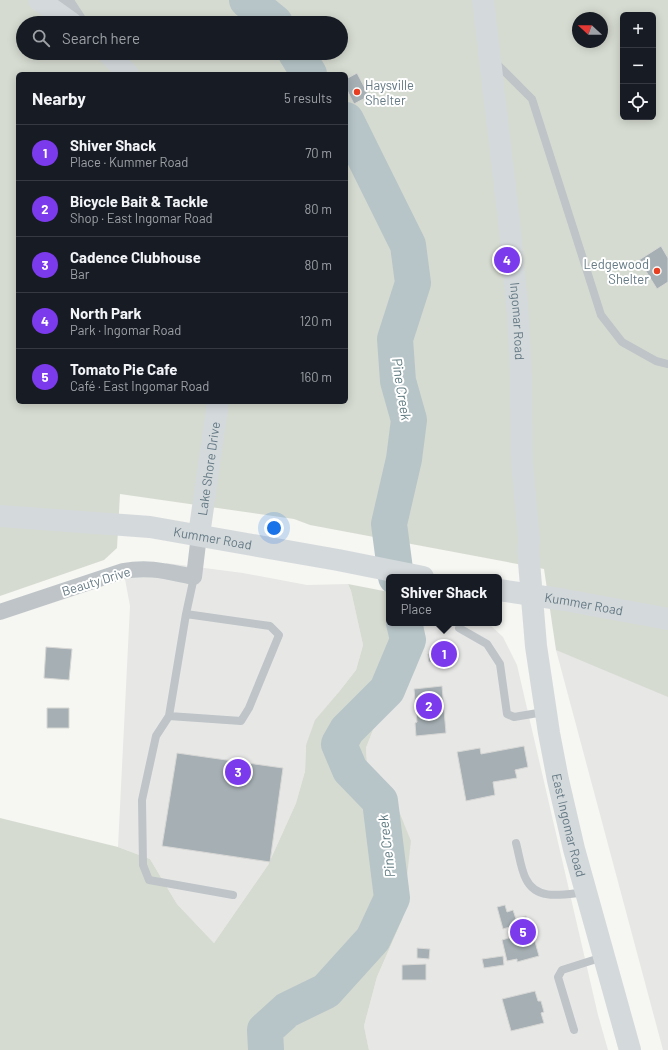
<!DOCTYPE html>
<html lang="en">
<head>
<meta charset="utf-8">
<style>
	:root { --surface:#171b24; --page:#242831; --text:#f1f3f6; --muted:#9ea1a6; --line:#363941; --accent:#7c3aed }
	body { margin:0; font-family:Barlow,sans-serif; background:var(--page); color:var(--text) }
	.controls { position:absolute; right:12px; top:12px; display:grid; overflow:hidden; border-radius:6px; box-shadow:0 2px 10px #0003 }
	.controls button { width:36px; height:36px; display:grid; place-items:center; padding:0; border:0; border-bottom:1px solid var(--line); background:var(--surface); color:var(--text); font:20px sans-serif }
	.compass { position:absolute; left:572px; top:12px; width:36px; height:36px; border-radius:50%; background:var(--surface); box-shadow:0 2px 10px #0003; rotate:291deg }
	.you { position:absolute; left:274px; top:528px; width:14px; height:14px; margin:-10px; border:3px solid #fff; border-radius:50%; background:#1a73e8; box-shadow:0 0 0 6px #1a73e833 }
	.badge { display:grid; place-items:center; width:26px; height:26px; border-radius:50%; background:var(--accent); color:#fff; font-size:13px; font-weight:700 }
	.pin { position:absolute; translate:-50% -50%; border:2px solid #fff; box-shadow:0 1px 4px #0006 }
	.popup { position:absolute; left:386px; top:574px; width:116px; height:52px; box-sizing:border-box; display:grid; place-content:center; border-radius:6px; background:var(--surface); filter:drop-shadow(0 1px 3px #0005); font-size:13px; white-space:nowrap; color:var(--muted) }
	.popup b { font-size:15px; color:var(--text) }
	.popup::after { content:''; position:absolute; left:50%; top:100%; margin-left:-8px; border:8px solid transparent; border-top-color:var(--surface) }
	.list { margin:0; padding:0; list-style:none }
	h2 { display:flex; justify-content:space-between; align-items:center; height:52px; margin:0; padding:0 16px; font-size:17px }
	h2 small { font-size:13px; font-weight:400; color:var(--muted) }
	.list li { display:grid; grid-template-columns:26px 1fr auto; gap:12px; align-items:center; box-sizing:border-box; height:56px; padding:0 16px; border-top:1px solid var(--line) }
	.list b { display:block; font-size:15px; white-space:nowrap }
	.list p { margin:0; font-size:13px; white-space:nowrap; color:var(--muted) }
	.list em { font-size:13px; font-style:normal; color:var(--muted) }
	.icon { flex:none; width:22px; height:22px; fill:none; stroke:currentColor; stroke-width:2; stroke-linecap:round; stroke-linejoin:round }
	.map { position:relative; flex:none; width:668px; height:1050px; overflow:hidden }
	.search { position:absolute; background:var(--surface); box-shadow:0 2px 10px #0003; left:16px; top:16px; width:332px; height:44px; display:flex; align-items:center; gap:10px; box-sizing:border-box; padding:0 14px; border-radius:22px; color:var(--muted); font-size:15px }
	.panel { position:absolute; background:var(--surface); box-shadow:0 2px 10px #0003; left:16px; top:72px; width:332px; height:332px; border-radius:6px }
	.map>svg:first-child { display:block }
	.built { fill:#e7e7e6 }
	.green { fill:#d6dbd1; fill-rule:evenodd }
	.lines { fill:none; stroke-linecap:round; stroke-linejoin:round }
	.river { stroke:#b7c5c8; stroke-width:36 }
	.building { fill:#a6b0b4; stroke:#d7d7d5 }
	.lane { stroke:#bec4c7; stroke-width:8 }
	.street { stroke:#bec4c7; stroke-width:16 }
	.secondary { stroke:#d4d9dc; stroke-width:22 }
	.primary { stroke:#d4d9dc; stroke-width:22 }
	.poi-dot { fill:#e83e21; stroke:#fff; stroke-width:1.5 }
	.labels { text-anchor:middle; dominant-baseline:central; stroke-width:4; stroke-linejoin:round; paint-order:stroke }
	.poi-label { font-size:13px; fill:#647984; stroke:#fff; text-anchor:start }
	.street-label { font-size:13px; fill:#647984; stroke:#fff }
	.water-label { font-size:14px; font-style:italic; fill:#5f7b81; stroke:#fff }
</style>
</head>
<body>
<div class="map">
<svg width="668" height="1050" viewBox="0 0 668 1050">
	<rect width="100%" height="100%" fill="#f6f6f2"/>
	<path class="built" d="M 166,563 L 243,573 L 307,585 L 348,584 L 351,591 L 363,645 L 356,670 L 338,693 L 306,745 L 305,771 L 296,803 L 268,865 L 214,943 L 177,904 L 150,859 L 118,847 L 130,606 L 125,579 L 143,575 L 164,578 Z
		M 424,623 L 488,623 L 503,637 L 517,665 L 598,1015 L 608,1050 L 369,1050 L 364,1026 L 377,977 L 402,920 L 377,778 L 367,763 L 366,748 L 373,730 L 398,698 L 425,640 Z
		M 566,638 L 668,639 L 668,1050 L 663,1050 L 556,650 Z"/>
	<path class="green" d="M 0,0 L 668,0 L 668,697 L 556,650 L 544,569 L 310,525 L 294,519 L 120,494 L 117,548 L 104,560 L 0,596 ZM 623,15 L 653,15 L 653,117 L 623,117 ZM 578,18 L 602,18 L 602,42 L 578,42 ZM 23,23 L 341,23 L 341,53 L 23,53 ZM 18,74 L 346,74 L 346,402 L 18,402 Z
		M 348,584 L 389,592 L 389,623 L 424,623 L 425,640 L 415,670 L 398,698 L 373,730 L 366,748 L 367,763 L 377,778 L 394,799 L 411,841 L 402,920 L 377,977 L 364,1026 L 369,1050 L 0,1050 L 0,818 L 118,847 L 150,859 L 177,904 L 214,943 L 268,865 L 296,803 L 305,771 L 306,745 L 315,720 L 338,693 L 356,670 L 363,645 L 351,591 Z"/>
	<g class="lines">
		<path class="river" d="M 247,0 L 275,23
			M 296,53 L 309,74
			M 346,120 L 408,245 L 413,283 L 395,339 L 398,381 L 409,420 L 404,459 L 389,524 L 396,577
			M 266,1050 L 265,1030 L 287,1010 L 326,991 L 373,939 L 392,898 L 380,801 L 350,770 L 339,744 L 347,730 L 387,690 L 408,640 L 404,623"/>
	</g>
	<path class="building" d="M 357,73 L 369,96 L 354,104 L 346,88 L 346,79 Z
		M 661,246 L 668,258 L 668,282 L 657,289 L 639,260 Z
		M 442,645 L 443,652 L 456,651 L 457,661 L 429,662 L 428,654 L 433,654 L 433,646 Z
		M 46,647 L 72,649 L 69,680 L 44,678 Z
		M 442,686 L 446,733 L 416,736 L 415,723 L 417,722 L 414,689 Z
		M 47,708 L 69,708 L 69,728 L 47,728 Z
		M 524,746 L 528,767 L 515,770 L 517,778 L 493,782 L 495,795 L 466,801 L 457,752 L 480,748 L 481,754 Z
		M 177,753 L 283,768 L 270,862 L 162,846 Z
		M 505,905 L 507,912 L 513,910 L 516,919 L 526,916 L 527,920 L 529,920 L 539,956 L 517,962 L 517,959 L 507,961 L 502,940 L 515,936 L 513,926 L 503,929 L 497,907 Z
		M 417,948 L 430,949 L 429,959 L 417,958 Z
		M 503,956 L 504,965 L 484,968 L 482,959 Z
		M 426,964 L 426,980 L 402,980 L 402,965 Z
		M 535,991 L 538,1001 L 541,1001 L 544,1012 L 541,1013 L 544,1023 L 511,1031 L 502,999 Z"/>
	<g class="lines">
		<path class="lane" d="M 496,63 L 532,99 L 601,315 L 622,342 L 656,361 L 668,364
			M 194,577 L 186,614 L 270,626 L 279,635 L 249,708 L 241,721 L 169,716 L 156,736 L 142,800 L 143,865 L 149,880 L 233,895
			M 459,628 L 487,644 L 500,664 L 507,714 L 514,717 L 544,712
			M 169,716 L 186,614
			M 516,843 C 519,854 521,870 526,879 C 537,902 565,894 586,892
			M 574,1030 L 558,977 L 562,970 L 603,957"/>
		<path class="street" d="M 65,0 L 80,23
			M 0,612 L 123,571 C 150,566 168,572 194,577 L 199,535"/>
		<g class="secondary">
			<path d="M 39,0 L 71,23"/>
			<path d="M 108,53 L 128,74"/>
			<path id="s1" d="M 0,516 L 150,527 L 338,560 L 423,577"/>
			<path id="s2" d="M 199,535 L 218,402"/>
			<path id="s3" d="M 499,590 L 565,600 L 668,619"/>
		</g>
		<path class="primary" id="s4" d="M 483,0 L 509,221 L 518,315 L 521,378 L 522,461 L 529,540 L 528,550 L 536,646 L 549,733 L 558,780 L 574,849 L 630,1050"/>
	</g>
	<g class="poi-dot">
		<circle cx="357" cy="92" r="4"/>
		<circle cx="657" cy="271" r="4"/>
	</g>
	<g class="labels">
		<g class="poi-label">
			<text x="365" y="85">Haysville<tspan x="365" dy="15">Shelter</tspan></text>
			<text x="649" y="264" text-anchor="end">Ledgewood<tspan x="649" dy="15">Shelter</tspan></text>
		</g>
		<g class="street-label">
			<text stroke="none"><textPath href="#s4" startOffset="323">Ingomar Road</textPath></text>
			<text stroke="none"><textPath href="#s2" startOffset="67">Lake Shore Drive</textPath></text>
			<text stroke="none"><textPath href="#s1" startOffset="214">Kummer Road</textPath></text>
			<text transform="translate(96 581) rotate(-17)">Beauty Drive</text>
			<text stroke="none"><textPath href="#s3" startOffset="86">Kummer Road</textPath></text>
			<text stroke="none"><textPath href="#s4" startOffset="831">East Ingomar Road</textPath></text>
		</g>
		<g class="water-label">
			<text transform="translate(402 389) rotate(81)">Pine Creek</text>
			<text transform="translate(386 846) rotate(-97)">Pine Creek</text>
		</g>
	</g>
</svg>
<div class="controls">
<button>+</button>
<button>−</button>
<button><svg class="icon" aria-label="locate" viewBox="0 0 24 24"><circle cx="12" cy="12" r="6"/><path d="M12 2v4M12 18v4M2 12h4M18 12h4"/></svg></button>
</div>
<svg class="compass" viewBox="-18 -18 36 36"><path d="M0-13l5 13h-10z" fill="#e53935"/><path d="M0 13l5-13h-10z" fill="#9ea1a6"/></svg>
<div class="you"></div>
<div class="pin badge" style="left:444px;top:654px">1</div>
<div class="popup"><b>Shiver Shack</b>Place</div>
<div class="pin badge" style="left:429px;top:706px">2</div>
<div class="pin badge" style="left:238px;top:772px">3</div>
<div class="pin badge" style="left:507px;top:260px">4</div>
<div class="pin badge" style="left:523px;top:932px">5</div>
<div class="search"><svg class="icon" aria-label="search" viewBox="0 0 24 24"><circle cx="10" cy="10" r="6"/><path d="M15 15l6 6"/></svg>Search here</div>
<section class="panel">
<h2>Nearby<small>5 results</small></h2>
<ul class="list">
<li><span class="badge">1</span><div><b>Shiver Shack</b><p>Place · Kummer Road</p></div><em>70 m</em></li>
<li><span class="badge">2</span><div><b>Bicycle Bait &amp; Tackle</b><p>Shop · East Ingomar Road</p></div><em>80 m</em></li>
<li><span class="badge">3</span><div><b>Cadence Clubhouse</b><p>Bar</p></div><em>80 m</em></li>
<li><span class="badge">4</span><div><b>North Park</b><p>Park · Ingomar Road</p></div><em>120 m</em></li>
<li><span class="badge">5</span><div><b>Tomato Pie Cafe</b><p>Café · East Ingomar Road</p></div><em>160 m</em></li>
</ul>
</section>
</div>
</body>
</html>
